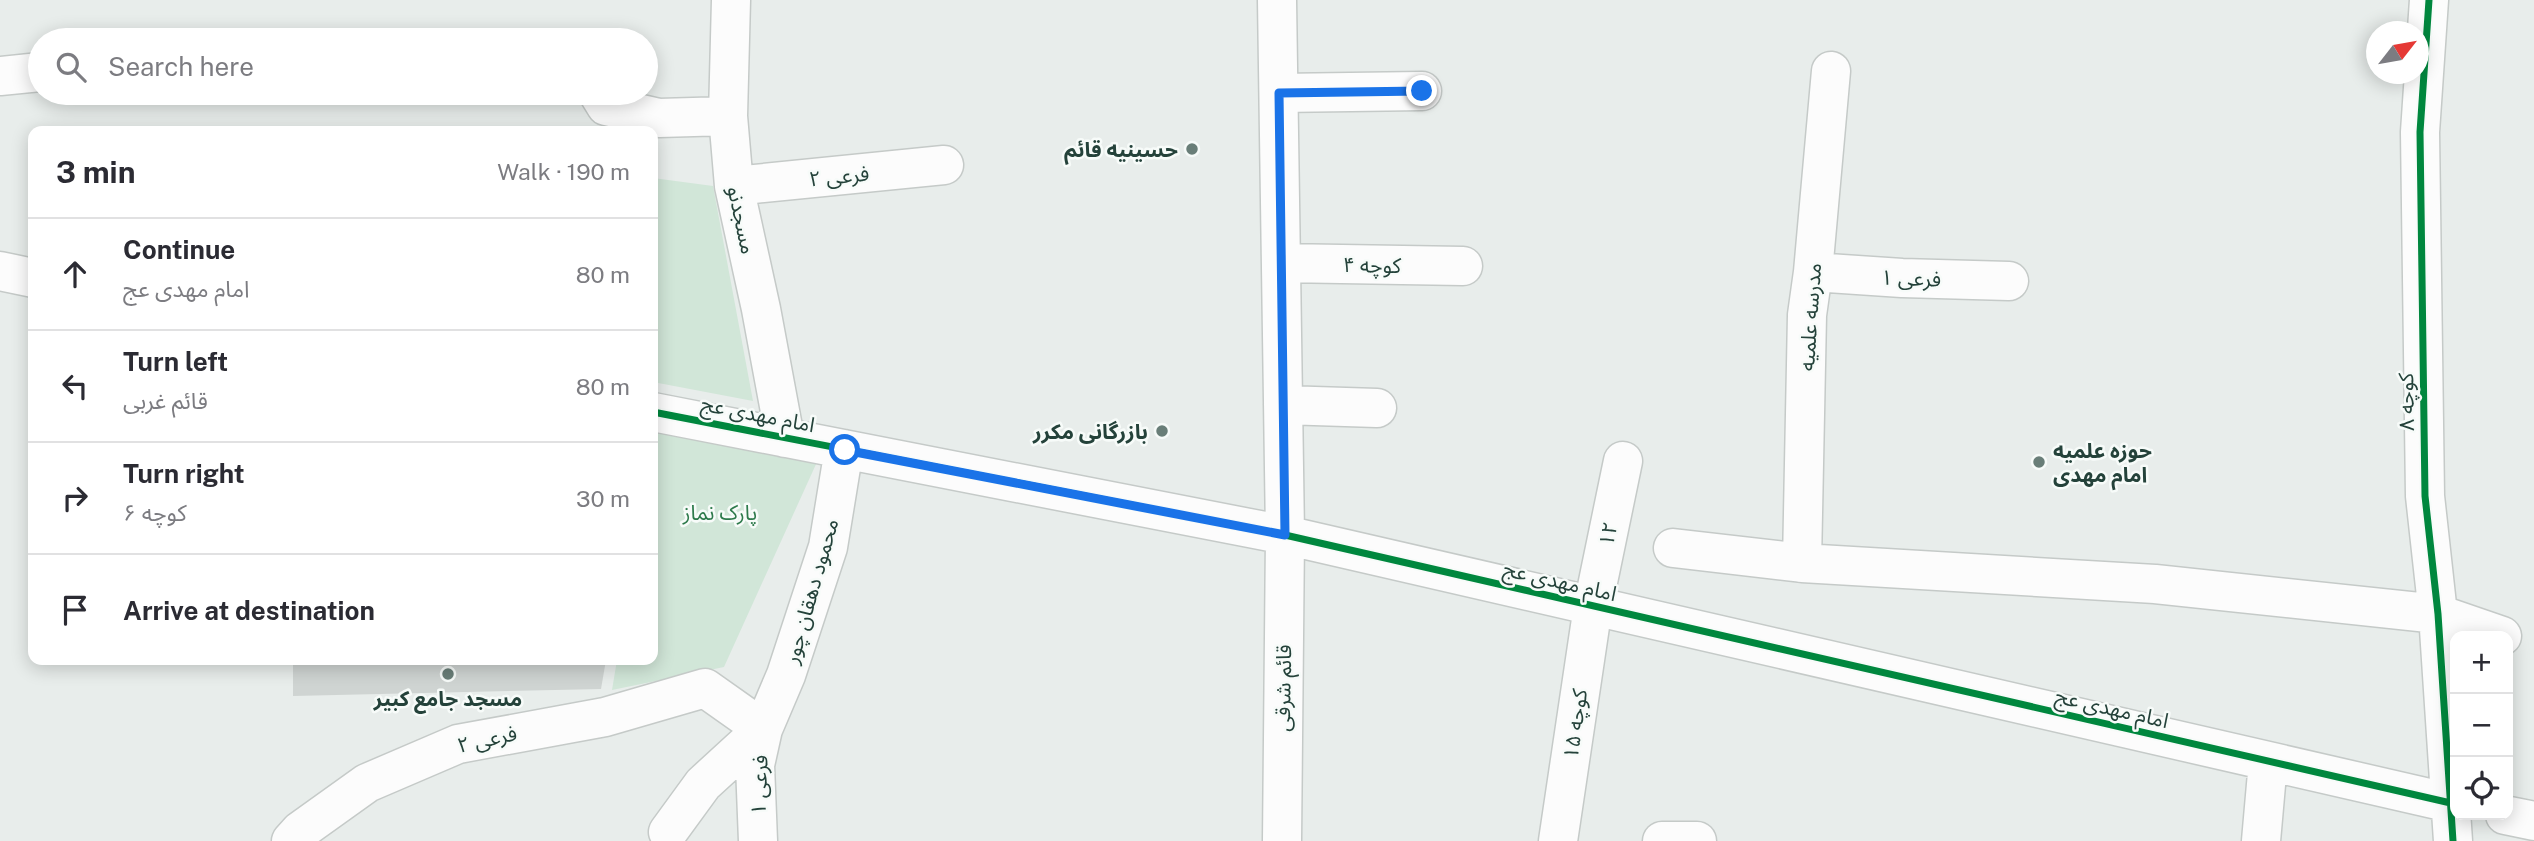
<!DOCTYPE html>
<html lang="en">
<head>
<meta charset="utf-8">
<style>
	:root { --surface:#fff; --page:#f2f2f3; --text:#2b2b33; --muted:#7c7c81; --line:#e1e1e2 }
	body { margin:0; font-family:"Public Sans","Noto Sans Arabic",sans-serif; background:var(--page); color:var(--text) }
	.controls { position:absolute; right:21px; bottom:21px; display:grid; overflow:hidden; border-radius:14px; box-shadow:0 4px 18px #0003 }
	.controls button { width:63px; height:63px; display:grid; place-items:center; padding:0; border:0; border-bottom:2px solid var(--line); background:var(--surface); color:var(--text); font:35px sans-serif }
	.compass { position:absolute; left:2366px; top:21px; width:63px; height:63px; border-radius:50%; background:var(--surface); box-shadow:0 4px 18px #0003; rotate:59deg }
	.stop { position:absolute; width:21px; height:21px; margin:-16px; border:5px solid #1a73e8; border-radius:50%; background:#fff }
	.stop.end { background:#1a73e8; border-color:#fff; box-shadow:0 2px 7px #0008 }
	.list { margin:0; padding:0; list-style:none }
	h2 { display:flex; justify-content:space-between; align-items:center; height:91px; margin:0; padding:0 28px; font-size:30px }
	h2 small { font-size:23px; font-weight:400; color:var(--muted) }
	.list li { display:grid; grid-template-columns:46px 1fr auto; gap:21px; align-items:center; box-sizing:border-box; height:112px; padding:0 28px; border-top:2px solid var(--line) }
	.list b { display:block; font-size:26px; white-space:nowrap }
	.list p { margin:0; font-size:23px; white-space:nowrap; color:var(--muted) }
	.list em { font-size:23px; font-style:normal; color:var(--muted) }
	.icon { flex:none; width:38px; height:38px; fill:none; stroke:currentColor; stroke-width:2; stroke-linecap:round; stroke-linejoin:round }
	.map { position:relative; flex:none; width:2534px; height:841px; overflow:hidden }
	.search { position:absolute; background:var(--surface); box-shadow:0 4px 18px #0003; left:28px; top:28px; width:630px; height:77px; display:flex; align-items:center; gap:18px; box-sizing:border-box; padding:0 24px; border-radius:38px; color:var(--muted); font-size:26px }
	.panel { position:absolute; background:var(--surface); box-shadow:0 4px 18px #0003; left:28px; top:126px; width:630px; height:539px; border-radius:14px }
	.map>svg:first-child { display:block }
	.green { fill:#d1e6d8 }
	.building { fill:#cfd4d2 }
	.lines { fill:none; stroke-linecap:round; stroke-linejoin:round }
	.minor-casing { stroke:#c5cac8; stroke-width:41 }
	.minor { stroke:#fcfcfc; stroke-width:38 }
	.cycleway-casing { stroke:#f7fbf9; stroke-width:11 }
	.cycleway { stroke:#00873e; stroke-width:7 }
	.route { stroke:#1a73e8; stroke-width:9 }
	.poi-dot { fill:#697e78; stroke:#f7fbf9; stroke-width:2.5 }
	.labels { text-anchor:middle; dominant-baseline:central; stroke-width:5; stroke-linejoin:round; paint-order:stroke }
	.poi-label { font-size:21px; font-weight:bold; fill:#24423a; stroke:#f7fbf9; text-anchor:end }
	.street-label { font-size:21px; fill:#24423a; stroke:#f7fbf9 }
	.park-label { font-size:21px; fill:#2d7a4b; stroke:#f7fbf9 }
</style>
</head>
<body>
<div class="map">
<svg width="2534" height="841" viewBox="0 0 2534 841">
	<rect width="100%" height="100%" fill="#e8edeb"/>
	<path class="green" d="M 653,178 L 713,186 L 753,401 L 653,382 Z
		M 653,429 L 817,462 L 724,667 L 612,690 L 617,660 L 653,660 Z"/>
	<path class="building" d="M 293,660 L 606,660 L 601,689 L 293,696 Z"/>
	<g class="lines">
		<defs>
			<path id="minor" d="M 731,0 L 728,116 L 734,186 L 761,309 L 785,438
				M 1277,0 L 1285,535 L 1282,841
				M 2429,0 L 2420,132 L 2425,496 L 2438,614 L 2453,841
				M 0,76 L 40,72
				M 598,93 L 606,106 L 659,118 L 728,116
				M 1279,93 L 1422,91
				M 734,186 L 944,165
				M 1281,263 L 1463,266
				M 0,271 L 33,278
				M 1813,272 L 1902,278 L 2009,281
				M 1283,405 L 1377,408
				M 653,412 L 1285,535 L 2455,804
				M 1673,548 L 1802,563 L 2155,584 L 2438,614 L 2502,636
				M 1802,563 L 1807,315 L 1813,272 L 1831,71
				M 2505,815 L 2534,821
				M 291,841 L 300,831 L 367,783 L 458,744 L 605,717 L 705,688 L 763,729 L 703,784 L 668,832
				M 758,841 L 755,765 L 763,729 L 786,675 L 828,547 L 844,449
				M 1558,841 L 1593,606 L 1623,461
				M 1662,841 L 1697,841
				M 2261,841 L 2268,762"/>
		</defs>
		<use href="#minor" class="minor-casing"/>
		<use href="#minor" class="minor"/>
		<defs>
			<path id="cycleway" d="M 2429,0 L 2420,132 L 2425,496 L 2438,614 L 2453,841
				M 653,412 L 1285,535 L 2455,804"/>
		</defs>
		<use href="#cycleway" class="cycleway-casing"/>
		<use href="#cycleway" class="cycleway"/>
	</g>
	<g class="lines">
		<path class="route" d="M 845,450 L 1285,535 L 1279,93 L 1422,91"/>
	</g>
	<g class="poi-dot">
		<circle cx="1192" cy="149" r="7"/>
		<circle cx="1162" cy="431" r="7"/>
		<circle cx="2039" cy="462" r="7"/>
		<circle cx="448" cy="674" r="7"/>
	</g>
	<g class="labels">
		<g class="poi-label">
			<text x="1178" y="149">حسینیه قائم</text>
			<text x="1148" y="431">بازرگانی مکرر</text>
			<text x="2053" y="450" text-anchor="start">حوزه علمیه<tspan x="2053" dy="24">امام مهدی</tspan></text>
			<text x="448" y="698" text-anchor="middle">مسجد جامع کبیر</text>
		</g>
		<g class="street-label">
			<text transform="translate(839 176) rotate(-6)">فرعی ۲</text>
			<text transform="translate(742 220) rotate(78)">مسجدنو</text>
			<text transform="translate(1372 265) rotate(1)">کوچه ۴</text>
			<text transform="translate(1911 278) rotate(2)">فرعی ۱</text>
			<text transform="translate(1810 317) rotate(-86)">مدرسه علمیه</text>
			<text transform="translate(2406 402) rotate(-91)">کوچه ۸</text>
			<text transform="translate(758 414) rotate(11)">امام مهدی عج</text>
			<text transform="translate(1608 534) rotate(-78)">۱۲</text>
			<text transform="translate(1560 581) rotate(13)">امام مهدی عج</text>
			<text transform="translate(811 591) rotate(-74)">محمود دهقان چور</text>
			<text transform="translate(1283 688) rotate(-89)">قائم شرقی</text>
			<text transform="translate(2112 708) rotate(13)">امام مهدی عج</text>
			<text transform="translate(1575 724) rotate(-82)">کوچه ۱۵</text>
			<text transform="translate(487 739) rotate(-13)">فرعی ۲</text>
			<text transform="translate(759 785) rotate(-88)">فرعی ۱</text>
		</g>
		<g class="park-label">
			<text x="720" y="512">پارک نماز</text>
		</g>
	</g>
</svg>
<div class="controls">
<button>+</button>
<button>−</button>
<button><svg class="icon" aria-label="locate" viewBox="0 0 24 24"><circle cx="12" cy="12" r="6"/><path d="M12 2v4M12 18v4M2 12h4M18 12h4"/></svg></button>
</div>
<svg class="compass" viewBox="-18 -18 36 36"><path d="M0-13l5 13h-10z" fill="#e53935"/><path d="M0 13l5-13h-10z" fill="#7c7c81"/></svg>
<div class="stop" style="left:845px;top:450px"></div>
<div class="stop end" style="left:1422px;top:91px"></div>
<div class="search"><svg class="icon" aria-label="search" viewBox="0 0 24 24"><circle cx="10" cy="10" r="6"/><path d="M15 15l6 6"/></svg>Search here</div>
<section class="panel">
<h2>3 min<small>Walk · 190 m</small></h2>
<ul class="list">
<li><svg class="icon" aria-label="ahead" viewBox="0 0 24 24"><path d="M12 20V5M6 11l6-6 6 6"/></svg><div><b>Continue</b><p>امام مهدی عج</p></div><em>80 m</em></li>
<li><svg class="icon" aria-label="left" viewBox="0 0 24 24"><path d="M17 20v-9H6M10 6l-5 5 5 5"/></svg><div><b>Turn left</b><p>قائم غربی</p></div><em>80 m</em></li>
<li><svg class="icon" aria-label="right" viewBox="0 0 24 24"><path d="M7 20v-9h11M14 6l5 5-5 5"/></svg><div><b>Turn right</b><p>کوچه ۶</p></div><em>30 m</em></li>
<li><svg class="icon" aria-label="arrive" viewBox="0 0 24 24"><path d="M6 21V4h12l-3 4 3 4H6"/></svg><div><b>Arrive at destination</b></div></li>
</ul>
</section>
</div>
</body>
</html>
